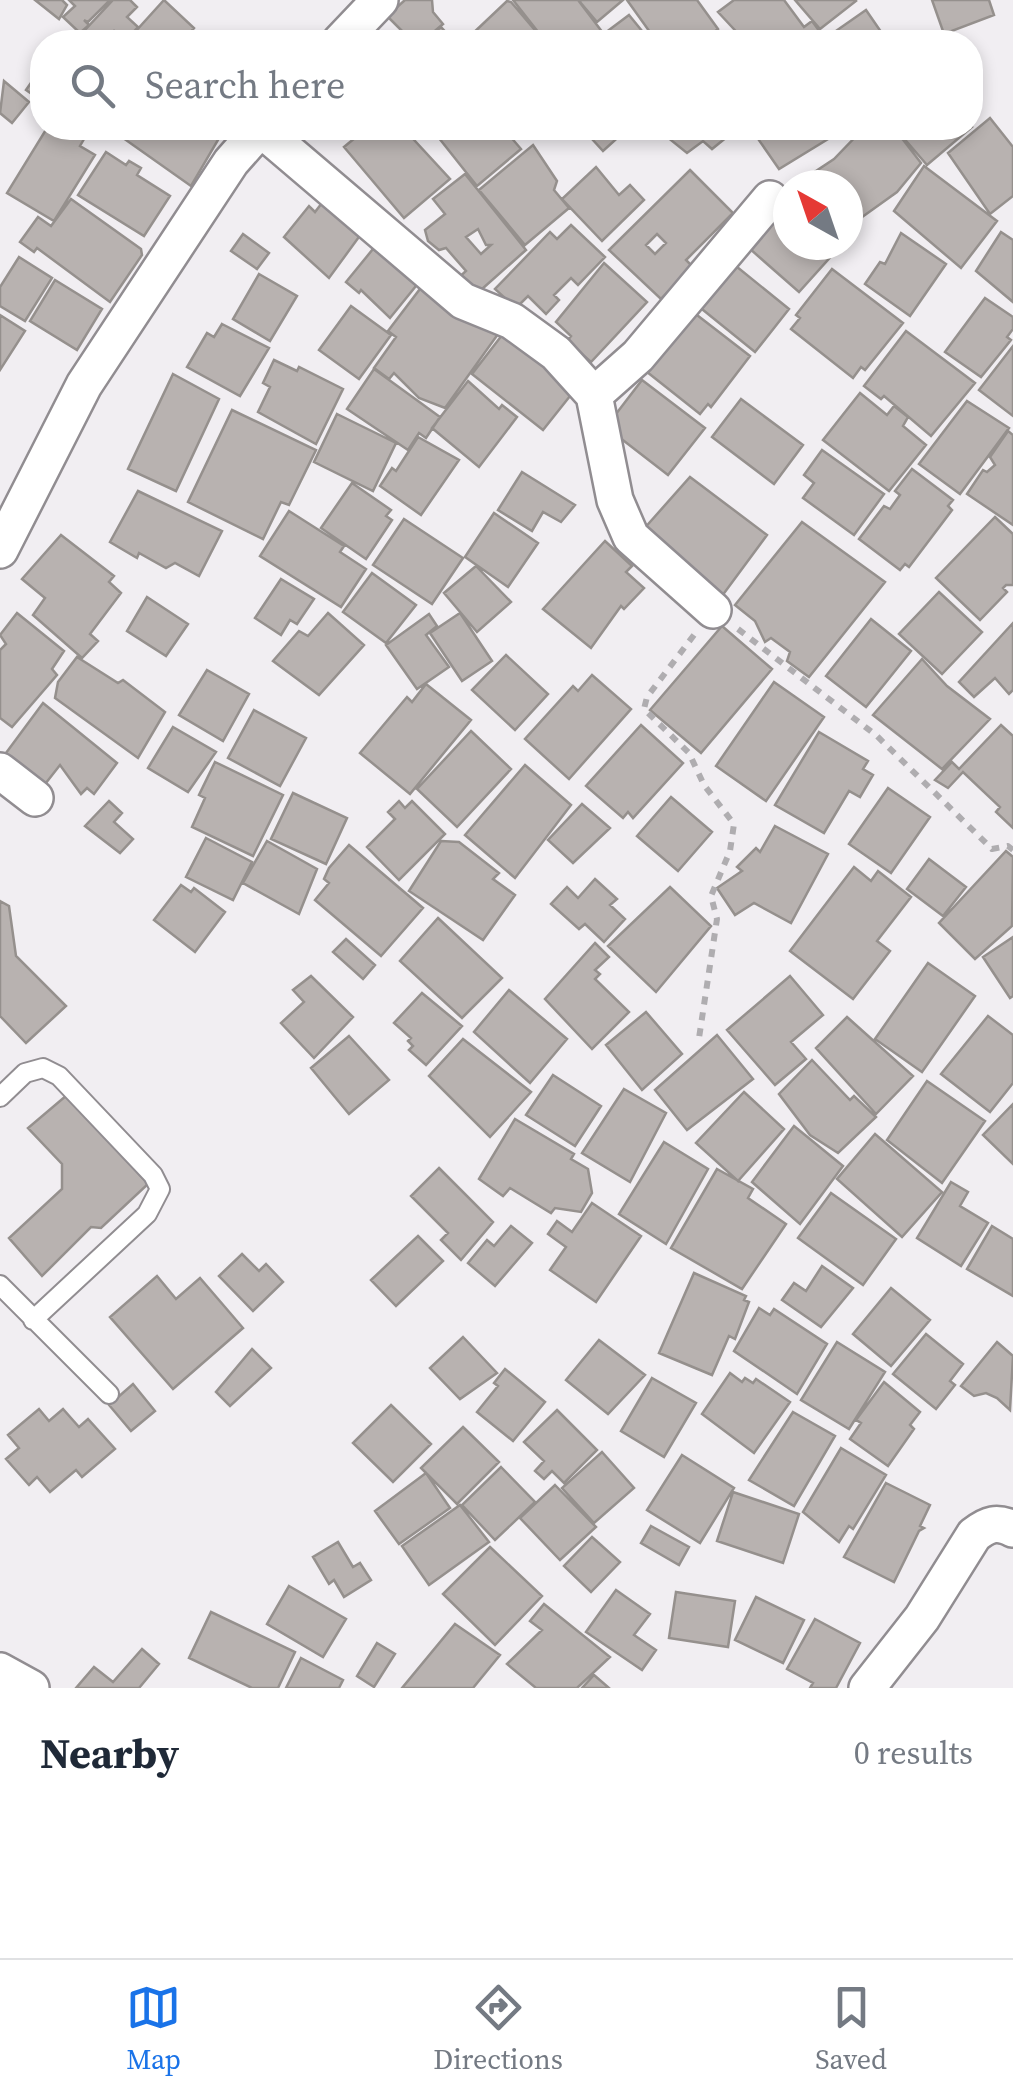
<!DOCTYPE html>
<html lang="en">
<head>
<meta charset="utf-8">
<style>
	:root { --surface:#fff; --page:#f2f2f3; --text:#1f2937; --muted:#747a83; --line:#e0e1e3; --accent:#1a73e8 }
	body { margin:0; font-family:"Source Serif 4",serif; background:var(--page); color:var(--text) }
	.compass { position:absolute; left:773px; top:170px; width:90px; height:90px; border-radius:50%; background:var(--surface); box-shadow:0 5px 15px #0003; rotate:320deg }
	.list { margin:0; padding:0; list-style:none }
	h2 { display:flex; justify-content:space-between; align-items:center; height:130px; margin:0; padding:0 40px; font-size:42px }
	h2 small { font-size:32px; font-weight:400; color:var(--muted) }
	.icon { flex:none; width:55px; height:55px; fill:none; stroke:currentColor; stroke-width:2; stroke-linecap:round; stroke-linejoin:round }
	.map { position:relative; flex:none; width:1013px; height:1688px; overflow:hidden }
	.search { position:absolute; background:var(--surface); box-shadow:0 5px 15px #0003; left:30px; right:30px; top:30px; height:110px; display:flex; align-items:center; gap:25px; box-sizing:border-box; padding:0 35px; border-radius:40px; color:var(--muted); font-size:38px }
	.sheet { height:270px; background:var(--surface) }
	nav { display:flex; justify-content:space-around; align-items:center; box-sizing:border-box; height:140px; border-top:2px solid var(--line); background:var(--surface); font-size:28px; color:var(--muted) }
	nav a { display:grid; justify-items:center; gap:5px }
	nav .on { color:var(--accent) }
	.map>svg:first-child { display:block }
	.building { fill:#b8b2b0; stroke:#95908d; stroke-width:2.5; fill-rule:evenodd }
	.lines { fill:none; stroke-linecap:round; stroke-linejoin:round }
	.lane-casing { stroke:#918d91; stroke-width:22 }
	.street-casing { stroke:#918d91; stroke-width:40 }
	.path { stroke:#afadb0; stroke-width:6; stroke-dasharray:8 8; stroke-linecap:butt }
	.lane { stroke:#fff; stroke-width:18 }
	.street { stroke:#fff; stroke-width:35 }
</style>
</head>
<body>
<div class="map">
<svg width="1013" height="1688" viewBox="0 0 1013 1688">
	<rect width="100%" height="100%" fill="#f1eef2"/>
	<path class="building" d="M 35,0 L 62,0 L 67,5 L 59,19 Z
		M 69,0 L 110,0 L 88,22 L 84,20 L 89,25 L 80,33 L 63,17 L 75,6 Z
		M 113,0 L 130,0 L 137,7 L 127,17 L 138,27 L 124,42 L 117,42 L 120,39 L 114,31 L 109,37 L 114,42 L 98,42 L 85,30 Z
		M 164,0 L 194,28 L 182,42 L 126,42 Z
		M 405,0 L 432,0 L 433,12 L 443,24 L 422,42 L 413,42 L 387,16 Z
		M 513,0 L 578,0 L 603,33 L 591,42 L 546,42 Z
		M 623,0 L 597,22 L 580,2 L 581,0 Z
		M 627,0 L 697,0 L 718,29 L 700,42 L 657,42 Z
		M 734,0 L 784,0 L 804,27 L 812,21 L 820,32 L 812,42 L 746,42 L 718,12 Z
		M 795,0 L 855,0 L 856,1 L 820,29 Z
		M 932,0 L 989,0 L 994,15 L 944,34 Z
		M 507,1 L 511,2 L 545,42 L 471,42 L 468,38 Z
		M 866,10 L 888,42 L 839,42 L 833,33 Z
		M 629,15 L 651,42 L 593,42 Z
		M 441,27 L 455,42 L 423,42 Z
		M 42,67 L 42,101 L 26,90 Z
		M 4,81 L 29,102 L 12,123 L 0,113 Z
		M 990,118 L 1013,147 L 1013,196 L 990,214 L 948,153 Z
		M 970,125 L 972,127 L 927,165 L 895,128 Z
		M 47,128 L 65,128 L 84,139 L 80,146 L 95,155 L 54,221 L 7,193 Z
		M 109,128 L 225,128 L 191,186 Z
		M 367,128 L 403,128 L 450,179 L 404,218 L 344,147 Z
		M 431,128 L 503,128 L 521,149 L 477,186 Z
		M 582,128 L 620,128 L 624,132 L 603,151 Z
		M 656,128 L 738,128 L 712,149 L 703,141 L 687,153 Z
		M 742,128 L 846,128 L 779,169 L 754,133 L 749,137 Z
		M 864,128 L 894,128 L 921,163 L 897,192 L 851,225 L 848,185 L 815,185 L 807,177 L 834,159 Z
		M 533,145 L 557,181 L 554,190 L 569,208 L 525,245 L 479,190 Z
		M 106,152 L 126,165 L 129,161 L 141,168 L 137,175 L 170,196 L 144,236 L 78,195 Z
		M 924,166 L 997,221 L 961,268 L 894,211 Z
		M 596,167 L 619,195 L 630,185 L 644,200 L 602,241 L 562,199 Z
		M 690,170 L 733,213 L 686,260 L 693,267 L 661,299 L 609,250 ZM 657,234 L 666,243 L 655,254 L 646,245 Z
		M 465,174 L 526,250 L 473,297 L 454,282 L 466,271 L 446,248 L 439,250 L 428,241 L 425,230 L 445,214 L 433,199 ZM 478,229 L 486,245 L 491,245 L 481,254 L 466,237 Z
		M 788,188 L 788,245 L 827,245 L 835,252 L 799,292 L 741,241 Z
		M 71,199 L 141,249 L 142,255 L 110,302 L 37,248 L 34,252 L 20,242 L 38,217 L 51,226 Z
		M 325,199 L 364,230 L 329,278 L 284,237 L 309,206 L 315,212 Z
		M 571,225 L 605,257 L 578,285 L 571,278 L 554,295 L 559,300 L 546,314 L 528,296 L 516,308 L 495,289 L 550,232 L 557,239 Z
		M 1001,232 L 1013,240 L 1013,302 L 976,271 Z
		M 901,233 L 946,264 L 910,316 L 865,284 L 880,262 L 885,264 Z
		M 243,234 L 269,253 L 257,269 L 231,251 Z
		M 373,249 L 420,281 L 390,318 L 361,290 L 359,293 L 346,282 Z
		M 19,257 L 52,278 L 25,321 L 0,306 L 0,287 Z
		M 726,258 L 789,309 L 755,352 L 692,301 Z
		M 604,263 L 647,302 L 591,362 L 567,341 L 571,336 L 556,322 Z
		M 832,269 L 903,323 L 865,370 L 861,367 L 853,378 L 791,329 L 800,318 L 796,315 Z
		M 259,274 L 297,296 L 270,341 L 233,319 Z
		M 55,280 L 102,309 L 77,350 L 30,321 Z
		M 423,285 L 501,330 L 445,408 L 419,398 L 394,373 L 389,379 L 374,368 L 396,337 L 388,331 Z
		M 985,298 L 1013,317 L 1013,329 L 1007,337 L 1011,340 L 981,377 L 945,352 Z
		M 684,305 L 750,356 L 711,407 L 708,404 L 700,414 L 637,364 Z
		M 351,306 L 391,335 L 359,379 L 319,350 Z
		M 0,315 L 25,331 L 0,370 Z
		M 222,324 L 269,348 L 240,396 L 187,367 L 207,333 L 214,337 Z
		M 506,330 L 578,386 L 543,430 L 472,374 Z
		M 906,331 L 975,383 L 931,436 L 884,396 L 881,399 L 864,386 Z
		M 1013,346 L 1013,416 L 979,390 Z
		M 274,360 L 297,371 L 299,367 L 343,389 L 316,444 L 258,412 L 270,387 L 263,383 Z
		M 374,369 L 440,417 L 426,438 L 419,433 L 408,450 L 347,409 Z
		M 173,374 L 219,399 L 176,491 L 128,469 Z
		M 642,380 L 705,428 L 668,475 L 606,427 Z
		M 468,381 L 499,409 L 502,405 L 517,417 L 479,467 L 432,428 Z
		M 860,393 L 887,415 L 894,406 L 908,417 L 903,426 L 926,445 L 889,491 L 823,440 Z
		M 741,399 L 803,445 L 774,484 L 712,437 Z
		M 967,401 L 1009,428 L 960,494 L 919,464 Z
		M 232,410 L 316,450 L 289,505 L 281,502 L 263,539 L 188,502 Z
		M 337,414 L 396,443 L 373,491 L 314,462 Z
		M 1008,431 L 1013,435 L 1013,525 L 967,494 L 983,470 L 987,472 L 995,465 L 990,457 Z
		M 418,437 L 459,460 L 421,515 L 380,486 L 392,468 L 396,471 Z
		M 822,450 L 884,494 L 854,535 L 803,498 L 814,483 L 804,475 Z
		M 912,469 L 953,500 L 948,506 L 952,510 L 909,567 L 905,564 L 900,570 L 859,539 L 884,506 L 890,509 L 900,495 L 895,491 Z
		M 522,472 L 575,505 L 561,522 L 543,512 L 532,531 L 498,510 Z
		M 690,477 L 767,535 L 722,596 L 642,531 Z
		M 352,483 L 391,510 L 386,516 L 392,520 L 366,559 L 321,528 Z
		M 138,491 L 222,531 L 199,576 L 175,563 L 166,568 L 139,553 L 137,558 L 110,542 Z
		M 289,511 L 344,546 L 340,552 L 366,569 L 341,607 L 260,556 Z
		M 494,513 L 538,543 L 508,587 L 465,557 Z
		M 995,517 L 1013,534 L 1013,585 L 1006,585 L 1003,588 L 1007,592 L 980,620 L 936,578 Z
		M 404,519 L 463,558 L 432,604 L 373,565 Z
		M 802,522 L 885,582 L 809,677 L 787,661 L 790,652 L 771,638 L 765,642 L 755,621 L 735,605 Z
		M 61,535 L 114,576 L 109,582 L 121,593 L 90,634 L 98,641 L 82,658 L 33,615 L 45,598 L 22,579 Z
		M 605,541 L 632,566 L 626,572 L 644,588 L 624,609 L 621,606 L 591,648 L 543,609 Z
		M 476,566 L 511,602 L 477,632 L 444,593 Z
		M 372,573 L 416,605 L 386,643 L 343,612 Z
		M 281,579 L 314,599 L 297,624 L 290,620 L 281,635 L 255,618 Z
		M 939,592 L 982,632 L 942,674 L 899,634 Z
		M 147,597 L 188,624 L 166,656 L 127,631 Z
		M 17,613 L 64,651 L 52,669 L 57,675 L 12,727 L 0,718 L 0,650 L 6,644 L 0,635 Z
		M 328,613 L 364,645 L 319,695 L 273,661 L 299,631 L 308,636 Z
		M 460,613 L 492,661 L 462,681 L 430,633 Z
		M 429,614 L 437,626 L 426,635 L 449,667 L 417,689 L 386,645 Z
		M 871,619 L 911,651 L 866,707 L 826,676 Z
		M 1013,623 L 1013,690 L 1009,694 L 995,678 L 974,697 L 959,682 Z
		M 722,626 L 772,669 L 701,753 L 650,710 Z
		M 506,655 L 548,694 L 515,730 L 472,690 Z
		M 77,657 L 118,683 L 123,680 L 165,712 L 138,758 L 55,698 L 58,682 Z
		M 922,659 L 947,686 L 990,719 L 942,769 L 873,715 Z
		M 207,670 L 249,694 L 223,741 L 179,715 Z
		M 592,675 L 631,709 L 569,779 L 525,739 L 573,686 L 578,691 Z
		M 774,682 L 824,717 L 766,801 L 716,766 Z
		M 426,684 L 471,720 L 410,794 L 360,753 L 407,697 L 412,702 Z
		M 43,703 L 117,763 L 94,794 L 87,788 L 81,794 L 60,765 L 42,788 L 3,757 Z
		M 254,710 L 306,738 L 280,786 L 228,758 Z
		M 641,725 L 683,763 L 633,818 L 628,812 L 623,818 L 586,786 Z
		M 1001,725 L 1013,736 L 1013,828 L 996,812 L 1000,807 L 963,772 L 948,788 L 935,780 L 952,762 L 959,769 Z
		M 173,727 L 216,752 L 188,792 L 148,768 Z
		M 471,731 L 511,769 L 457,827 L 417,789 Z
		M 819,732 L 868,761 L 863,769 L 873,775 L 860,797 L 849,791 L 824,833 L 775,805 Z
		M 215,762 L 283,795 L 253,856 L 192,827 L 205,798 L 199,795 Z
		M 525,765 L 571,805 L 515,878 L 465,835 Z
		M 888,788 L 930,817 L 891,873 L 849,844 Z
		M 293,793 L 347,818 L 326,864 L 271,839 Z
		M 671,797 L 712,832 L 678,871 L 637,836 Z
		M 109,801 L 122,813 L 114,822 L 133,839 L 120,853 L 85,826 Z
		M 399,801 L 405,808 L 412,801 L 445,834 L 399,880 L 367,847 L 395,819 L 388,812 Z
		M 582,804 L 610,828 L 573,863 L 548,840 Z
		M 775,826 L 828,854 L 791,923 L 754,903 L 735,915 L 717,888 L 742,871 L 737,867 L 756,848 L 760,852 Z
		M 206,838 L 252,862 L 233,900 L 186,877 Z
		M 267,841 L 317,869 L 299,914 L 243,883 Z
		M 441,841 L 459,842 L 499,873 L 493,879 L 515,895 L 483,940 L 409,891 Z
		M 349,845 L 423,908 L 381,956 L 315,900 L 329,883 L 324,879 L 329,868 Z
		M 1006,851 L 1013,857 L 1012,926 L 975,959 L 939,923 Z
		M 929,859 L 966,887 L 943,916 L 907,889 Z
		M 854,867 L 871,881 L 878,871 L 911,897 L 877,941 L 890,951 L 853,999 L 790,951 Z
		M 595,879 L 617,899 L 610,905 L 625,919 L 604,942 L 585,924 L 579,929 L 551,904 L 567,887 L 578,898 Z
		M 181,885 L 191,892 L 194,888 L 225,912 L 195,952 L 154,920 Z
		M 670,887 L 711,926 L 656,992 L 608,946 Z
		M 0,901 L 9,906 L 16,956 L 66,1006 L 26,1043 L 0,1016 Z
		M 438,918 L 502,978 L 462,1018 L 400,961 Z
		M 1013,937 L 1013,996 L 1010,998 L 983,957 Z
		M 346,939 L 375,965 L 363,979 L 333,952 Z
		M 595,943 L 609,957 L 595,970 L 600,974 L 595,979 L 629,1012 L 592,1049 L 545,999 Z
		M 928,963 L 975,996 L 922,1072 L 875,1039 Z
		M 311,976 L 353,1017 L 314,1058 L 281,1023 L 304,1002 L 293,990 Z
		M 790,976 L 823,1015 L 791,1042 L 806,1059 L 775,1085 L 727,1030 Z
		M 509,990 L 567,1039 L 530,1083 L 474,1032 Z
		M 422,993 L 462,1026 L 426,1065 L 409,1050 L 413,1046 L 408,1041 L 411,1038 L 394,1023 Z
		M 646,1012 L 682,1054 L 642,1090 L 606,1045 Z
		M 988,1016 L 1013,1035 L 1013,1083 L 990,1112 L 941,1074 Z
		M 847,1017 L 913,1076 L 876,1114 L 816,1048 Z
		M 717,1035 L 753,1079 L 687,1130 L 655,1090 Z
		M 349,1036 L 389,1080 L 349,1114 L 311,1068 Z
		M 463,1039 L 531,1092 L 490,1137 L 429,1076 Z
		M 812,1060 L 850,1100 L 854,1096 L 876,1117 L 838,1153 L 810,1135 L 779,1094 Z
		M 553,1075 L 601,1106 L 575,1146 L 526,1115 Z
		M 927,1081 L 985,1121 L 942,1183 L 887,1140 Z
		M 624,1089 L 666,1113 L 630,1182 L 582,1153 Z
		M 744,1092 L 784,1129 L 738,1181 L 696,1143 Z
		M 67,1095 L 148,1184 L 101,1228 L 91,1227 L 42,1276 L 9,1238 L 62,1189 L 62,1164 L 28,1128 Z
		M 1013,1104 L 1013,1164 L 983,1135 Z
		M 515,1119 L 574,1154 L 571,1159 L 588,1169 L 592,1193 L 581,1212 L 555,1208 L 551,1213 L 510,1188 L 503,1196 L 479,1179 Z
		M 794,1126 L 843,1166 L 800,1224 L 752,1182 Z
		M 875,1134 L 942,1192 L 902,1237 L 837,1179 Z
		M 664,1142 L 708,1169 L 666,1244 L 619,1214 Z
		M 439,1168 L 493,1222 L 461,1260 L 441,1240 L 448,1233 L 411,1196 Z
		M 717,1169 L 753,1189 L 748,1198 L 786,1224 L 742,1289 L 671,1248 Z
		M 951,1182 L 968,1192 L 960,1206 L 988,1223 L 961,1266 L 917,1238 Z
		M 831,1193 L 896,1239 L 863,1285 L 798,1238 Z
		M 592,1203 L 641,1236 L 596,1302 L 550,1270 L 566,1247 L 548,1234 L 557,1221 L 572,1232 Z
		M 511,1226 L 532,1243 L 495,1286 L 468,1263 L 487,1240 L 494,1246 Z
		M 992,1226 L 1013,1239 L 1013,1296 L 967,1269 Z
		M 418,1236 L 443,1261 L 396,1306 L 371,1280 Z
		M 242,1254 L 259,1271 L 266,1264 L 283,1282 L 253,1311 L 219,1276 Z
		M 822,1266 L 853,1288 L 821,1327 L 782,1300 L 794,1283 L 806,1291 Z
		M 694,1273 L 746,1296 L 744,1300 L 749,1302 L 735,1339 L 729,1336 L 712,1375 L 659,1353 Z
		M 157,1276 L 176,1299 L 200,1278 L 243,1328 L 173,1389 L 110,1317 Z
		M 891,1288 L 930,1320 L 891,1366 L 853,1334 Z
		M 759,1308 L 770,1315 L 774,1309 L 827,1344 L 797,1394 L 734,1351 Z
		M 926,1334 L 963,1364 L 950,1381 L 955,1385 L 936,1409 L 893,1374 Z
		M 463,1337 L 497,1373 L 460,1399 L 430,1368 Z
		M 599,1340 L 645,1375 L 608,1414 L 566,1380 Z
		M 837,1342 L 885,1372 L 849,1429 L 801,1400 Z
		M 997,1342 L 1013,1356 L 1010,1410 L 997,1398 L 986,1393 L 974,1396 L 961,1386 Z
		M 252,1349 L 271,1368 L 230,1406 L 216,1392 Z
		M 505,1369 L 545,1402 L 513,1441 L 477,1412 L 498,1386 L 494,1383 Z
		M 730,1373 L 742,1382 L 745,1378 L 753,1383 L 756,1379 L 790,1402 L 754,1453 L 702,1414 Z
		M 652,1378 L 696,1403 L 664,1457 L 621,1431 Z
		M 884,1382 L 920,1412 L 910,1425 L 914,1429 L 888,1466 L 850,1439 L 861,1423 L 856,1420 Z
		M 133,1384 L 155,1411 L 131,1431 L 109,1405 Z
		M 391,1405 L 431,1444 L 393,1482 L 353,1443 Z
		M 39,1409 L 49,1421 L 63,1409 L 79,1427 L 88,1419 L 115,1449 L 82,1477 L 76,1470 L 50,1492 L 37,1477 L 29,1485 L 6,1459 L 19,1448 L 8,1435 Z
		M 557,1410 L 597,1450 L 564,1483 L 552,1471 L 544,1479 L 535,1471 L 544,1461 L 524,1442 Z
		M 793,1412 L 835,1436 L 794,1506 L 749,1480 Z
		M 463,1427 L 499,1462 L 457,1504 L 421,1468 Z
		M 841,1448 L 886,1475 L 853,1529 L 849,1526 L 839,1542 L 803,1512 Z
		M 602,1452 L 634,1488 L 594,1523 L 562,1488 Z
		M 682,1455 L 734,1488 L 700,1543 L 647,1510 Z
		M 501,1467 L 535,1502 L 495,1540 L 462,1505 Z
		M 426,1473 L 450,1508 L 399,1544 L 375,1511 Z
		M 886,1483 L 930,1505 L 920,1526 L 924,1528 L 919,1531 L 894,1582 L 844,1557 Z
		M 555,1485 L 596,1527 L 560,1560 L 520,1518 Z
		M 733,1492 L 799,1514 L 783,1563 L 717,1541 Z
		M 460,1505 L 489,1542 L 429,1585 L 402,1546 Z
		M 651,1526 L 689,1547 L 679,1565 L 641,1543 Z
		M 592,1537 L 620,1562 L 591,1592 L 564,1566 Z
		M 338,1542 L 353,1567 L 360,1563 L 371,1580 L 344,1597 L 334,1580 L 329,1584 L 313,1557 Z
		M 490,1547 L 542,1596 L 495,1645 L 443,1594 Z
		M 289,1586 L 346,1619 L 323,1657 L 267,1624 Z
		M 616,1590 L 650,1614 L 634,1635 L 656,1650 L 642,1670 L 586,1632 Z
		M 676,1592 L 735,1601 L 728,1647 L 669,1638 Z
		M 756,1597 L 804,1620 L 783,1663 L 735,1640 Z
		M 544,1604 L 610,1657 L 577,1688 L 536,1688 L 507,1664 L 542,1630 L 530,1621 Z
		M 211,1612 L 295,1652 L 278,1688 L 252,1688 L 189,1658 Z
		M 815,1619 L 860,1643 L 836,1688 L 810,1688 L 813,1683 L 787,1669 Z
		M 455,1624 L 500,1655 L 473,1688 L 402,1688 Z
		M 377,1643 L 395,1654 L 374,1687 L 357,1676 Z
		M 142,1649 L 159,1664 L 139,1688 L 76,1688 L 94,1667 L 113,1682 Z
		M 301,1658 L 343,1680 L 339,1688 L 286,1688 Z
		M 594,1675 L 609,1688 L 582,1688 Z"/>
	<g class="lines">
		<defs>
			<path id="lane" d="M 0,1097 L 25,1073 L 43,1068 L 59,1076 L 153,1175 L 160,1189 L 147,1214 L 33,1320
				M 0,1285 L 109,1394"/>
			<path id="street" d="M 340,42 L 380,0
				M 260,128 L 463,301 L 512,321 L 556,353 L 594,395 L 615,500 L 631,537 L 713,610
				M 594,395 L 638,356 L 770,199
				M 0,550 L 84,385 L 231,162 L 261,128
				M 0,771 L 35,798
				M 0,1671 L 31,1688
				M 867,1688 L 922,1618 L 974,1535 C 988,1524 997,1521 1013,1529"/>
		</defs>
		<use href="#lane" class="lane-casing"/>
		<use href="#street" class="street-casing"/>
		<path class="path" d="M 738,629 L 877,736 L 992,849 L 1008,846 L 1013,850
			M 694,635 L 647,697 L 644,709 L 689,753 L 704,785 L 734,824 L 730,851 L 711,896 L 717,919 L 699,1038"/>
		<use href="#lane" class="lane"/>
		<use href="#street" class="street"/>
	</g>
</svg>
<svg class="compass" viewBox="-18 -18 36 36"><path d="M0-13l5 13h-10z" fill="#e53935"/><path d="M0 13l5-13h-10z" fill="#747a83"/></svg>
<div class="search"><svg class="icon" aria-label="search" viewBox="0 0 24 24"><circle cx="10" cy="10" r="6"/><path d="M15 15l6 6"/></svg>Search here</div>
</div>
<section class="sheet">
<h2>Nearby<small>0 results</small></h2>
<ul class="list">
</ul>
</section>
<nav>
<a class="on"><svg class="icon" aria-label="map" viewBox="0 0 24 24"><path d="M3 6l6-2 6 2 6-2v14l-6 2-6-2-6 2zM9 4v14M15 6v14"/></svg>Map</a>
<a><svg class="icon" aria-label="directions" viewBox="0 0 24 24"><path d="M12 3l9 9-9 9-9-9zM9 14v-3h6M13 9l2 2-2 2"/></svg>Directions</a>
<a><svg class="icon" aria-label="saved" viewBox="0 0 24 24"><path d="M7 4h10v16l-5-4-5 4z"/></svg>Saved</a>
</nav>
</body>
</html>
